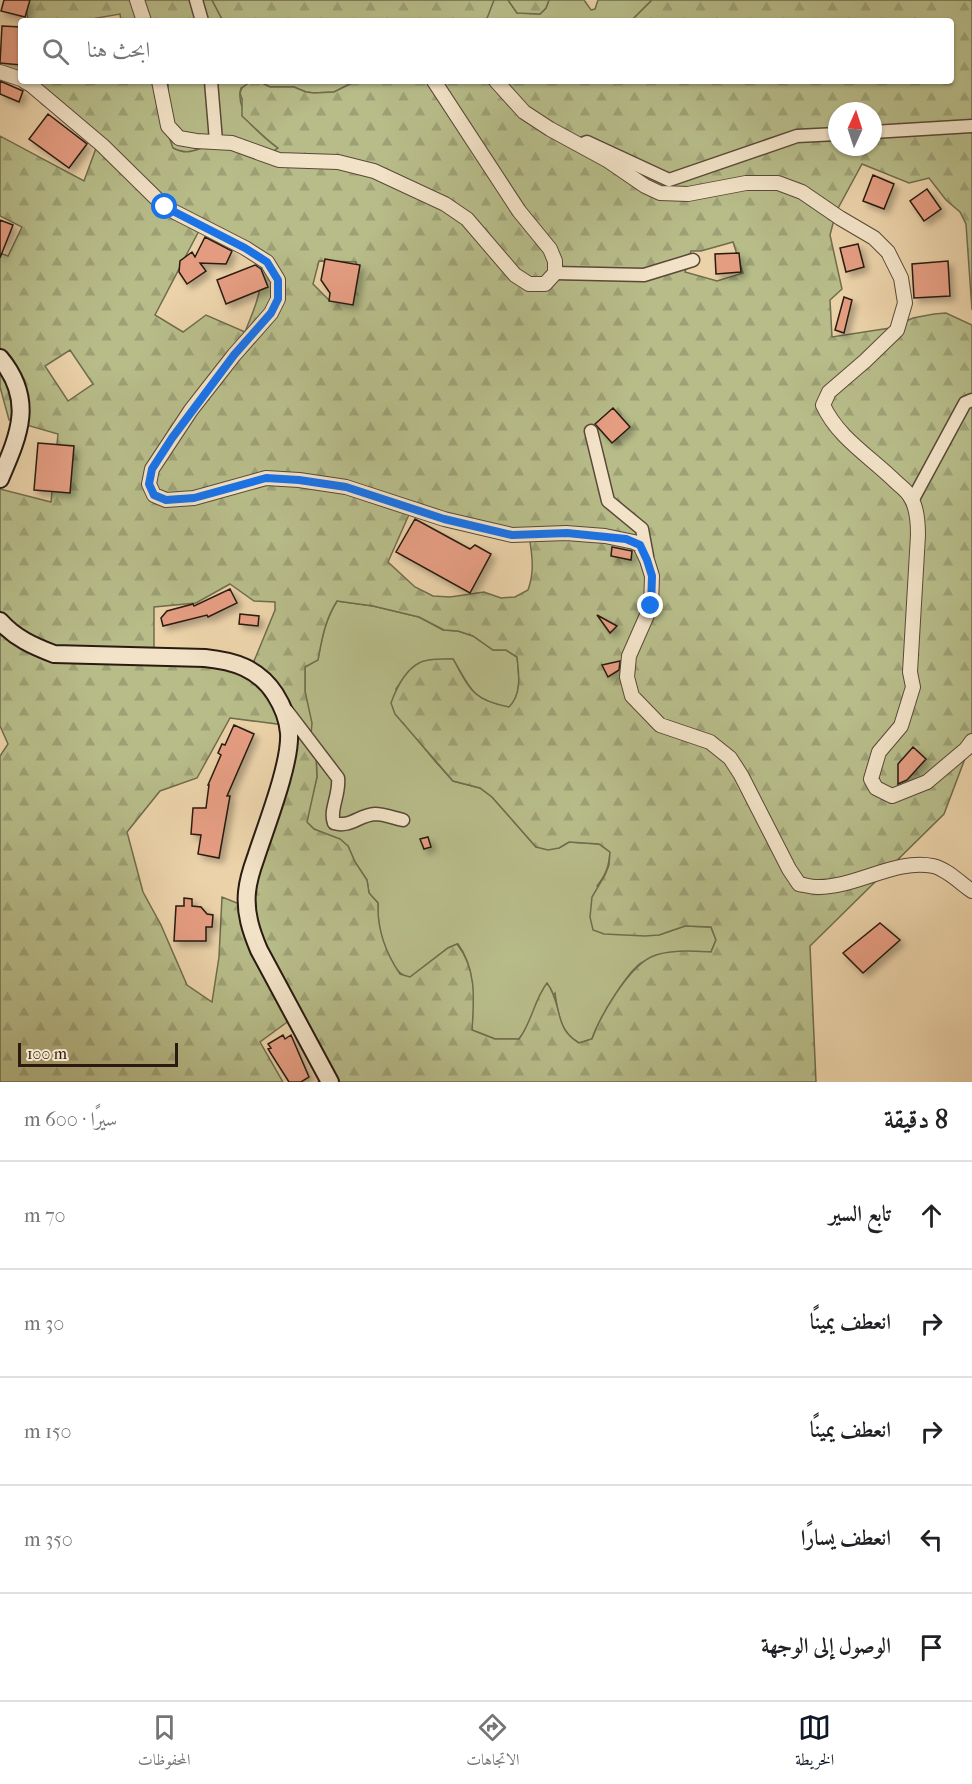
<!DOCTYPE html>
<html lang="ar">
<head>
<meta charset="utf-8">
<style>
	:root { --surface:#fff; --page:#f6f6f6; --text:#202124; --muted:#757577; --line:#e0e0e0; --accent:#111827 }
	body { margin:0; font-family:"IM FELL French Canon",Amiri,serif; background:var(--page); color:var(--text); direction:rtl }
	.compass { position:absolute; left:828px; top:102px; width:54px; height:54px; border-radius:50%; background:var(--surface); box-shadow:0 2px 4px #0004; rotate:3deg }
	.scale { position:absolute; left:18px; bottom:15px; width:160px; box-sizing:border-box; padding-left:6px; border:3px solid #291b11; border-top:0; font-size:16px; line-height:21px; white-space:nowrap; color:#291b11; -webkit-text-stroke:4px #f2e2c7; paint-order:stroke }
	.stop { position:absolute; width:18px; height:18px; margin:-14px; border:4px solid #1a73e8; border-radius:50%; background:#fff }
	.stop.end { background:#1a73e8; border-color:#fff; box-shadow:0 2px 6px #0008 }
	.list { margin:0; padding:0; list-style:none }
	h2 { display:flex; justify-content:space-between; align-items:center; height:78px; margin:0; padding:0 24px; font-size:26px }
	h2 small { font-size:20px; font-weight:400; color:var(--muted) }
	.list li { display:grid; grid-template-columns:39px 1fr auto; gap:18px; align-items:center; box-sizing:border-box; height:108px; padding:0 24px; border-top:2px solid var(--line) }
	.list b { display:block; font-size:22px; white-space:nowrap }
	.list em { font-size:20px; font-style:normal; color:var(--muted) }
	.icon { flex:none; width:33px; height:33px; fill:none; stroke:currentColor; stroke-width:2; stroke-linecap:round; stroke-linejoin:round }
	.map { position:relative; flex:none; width:972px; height:1082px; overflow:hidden; direction:ltr }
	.search { position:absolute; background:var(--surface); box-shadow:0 2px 4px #0004; left:18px; right:18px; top:18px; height:66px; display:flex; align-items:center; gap:15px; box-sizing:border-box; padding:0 21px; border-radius:6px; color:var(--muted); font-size:22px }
	.sheet { height:618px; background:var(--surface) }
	nav { display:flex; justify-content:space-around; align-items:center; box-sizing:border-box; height:84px; border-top:2px solid var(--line); background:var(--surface); font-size:16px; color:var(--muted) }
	nav a { display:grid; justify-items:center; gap:3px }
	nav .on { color:var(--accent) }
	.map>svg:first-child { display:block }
	.grass { fill:#b7bc89; stroke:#706c4d; stroke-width:1.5 }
	.forest { fill:url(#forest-firs); stroke:#706c4d; stroke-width:1.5; fill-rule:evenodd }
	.building { fill:#e59d82; stroke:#291b11; stroke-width:1.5; filter:url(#shadow) }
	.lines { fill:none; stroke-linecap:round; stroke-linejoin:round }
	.minor-casing { stroke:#5a4937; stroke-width:15 }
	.tertiary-casing { stroke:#5a4937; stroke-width:16 }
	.secondary-casing { stroke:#291b11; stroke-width:20 }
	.minor { stroke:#f2e2c7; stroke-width:12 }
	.tertiary { stroke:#f2e2c7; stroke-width:14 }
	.secondary { stroke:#f2e2c7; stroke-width:16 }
	.route { stroke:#1a73e8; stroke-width:8 }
</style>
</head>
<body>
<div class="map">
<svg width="972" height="1082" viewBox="0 0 972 1082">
	<defs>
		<pattern id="forest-firs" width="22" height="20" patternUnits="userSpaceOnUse" patternTransform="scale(1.5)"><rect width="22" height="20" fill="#b7bc89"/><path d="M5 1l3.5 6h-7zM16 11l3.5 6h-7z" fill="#9da175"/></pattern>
		<filter id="shadow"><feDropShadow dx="4.5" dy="4.5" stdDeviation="3" flood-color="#0004"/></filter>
	</defs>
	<rect width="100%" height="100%" fill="#ebd2a9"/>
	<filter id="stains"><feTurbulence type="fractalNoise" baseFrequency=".00333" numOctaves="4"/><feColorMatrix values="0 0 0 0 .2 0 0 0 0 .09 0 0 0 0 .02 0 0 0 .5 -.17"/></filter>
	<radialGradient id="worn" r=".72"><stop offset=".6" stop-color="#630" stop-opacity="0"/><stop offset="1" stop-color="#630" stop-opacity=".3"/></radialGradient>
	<path class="grass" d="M 193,0 L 212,0 L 223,21 L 201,21 Z
		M 494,0 L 508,0 L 517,13 L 540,14 L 546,8 L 549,0 L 584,0 L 591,10 L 595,9 L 598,0 L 652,0 L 631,21 L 486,21 L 491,4 Z
		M 168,81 L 254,81 L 241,88 C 234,111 262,137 278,148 L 267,156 C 248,153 228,148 209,147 C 196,147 190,157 172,148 L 168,134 L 167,115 Z
		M 258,81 L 356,81 L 334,92 L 314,93 L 306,92 L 294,87 L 270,87 Z
		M 337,601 L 373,606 L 419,617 L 443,630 L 458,631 L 473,636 L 493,650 L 506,650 L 517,657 C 519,675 522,694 509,708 C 471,700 471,689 453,659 C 420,661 415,661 396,689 L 417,739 L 435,761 L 453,781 L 480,788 L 492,797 L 536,847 L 559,848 L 569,842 L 599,844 L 610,852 C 609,866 606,875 597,886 L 659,935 L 685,926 L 711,927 L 716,940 L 711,952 C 688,951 664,951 643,962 C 628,969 597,1023 592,1039 L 579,1043 C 560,1032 558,1014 555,993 L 519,1039 L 495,1039 L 472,1030 C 473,1001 476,968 458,944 L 448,948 L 409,978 C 384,968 377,928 378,903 L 369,893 L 367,880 L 355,862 L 348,846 L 314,829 L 306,822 L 317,777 L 316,756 L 311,735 L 305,691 L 305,667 L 318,659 C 322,638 325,620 337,601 Z"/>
	<path class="forest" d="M 25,0 L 193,0 L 201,21 L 121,21 L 120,14 L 79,21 L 28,21 Z
		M 212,0 L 494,0 L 486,21 L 223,21 Z
		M 508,0 L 549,0 L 546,8 L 540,14 L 517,13 Z
		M 652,0 L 972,0 L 972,310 L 966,224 L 960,212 L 946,200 L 929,178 L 909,183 L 862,164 L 836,212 L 830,235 L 842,289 L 830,300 L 832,337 L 890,328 L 913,318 L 934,314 L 946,313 L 972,325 L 972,740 L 944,814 L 810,946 L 816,1082 L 318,1082 L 325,1077 L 290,1020 L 260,1042 L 283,1082 L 0,1082 L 0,756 L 8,744 L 0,726 L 0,489 L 51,502 L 58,434 L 9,420 L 0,387 L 0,253 L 8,256 L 22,227 L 0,216 L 0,136 L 84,181 L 99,140 L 42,104 L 26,81 L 168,81 L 167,115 L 168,134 L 173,148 C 193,158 199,145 214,146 C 232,147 250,152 267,156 L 278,148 C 264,138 254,127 242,116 L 242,99 L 240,93 L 242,88 L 251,81 L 258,81 L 270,87 L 294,87 L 306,92 L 314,93 L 334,92 L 356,81 L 951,81 L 951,21 L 631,21 ZM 837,111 L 873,111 L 873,147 L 837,147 ZM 202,225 L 254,260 C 268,285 254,308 245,332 L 206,315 L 183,332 L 155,315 ZM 733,242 L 743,273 L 717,281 L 685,272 L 691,251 L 701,251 ZM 319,261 L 356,262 L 353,302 L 330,301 L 313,284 ZM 70,350 L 93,384 L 68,401 L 45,366 ZM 411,510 L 529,535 C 532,555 535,571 528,590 L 515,597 L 501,598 L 484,592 L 450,597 L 433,596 L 415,587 L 388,562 ZM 230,584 L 254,601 L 275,602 L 275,610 L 252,666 C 214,644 195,650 154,650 L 154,607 L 196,603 ZM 337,601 L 373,606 L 419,617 L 444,630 L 458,631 L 473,636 L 493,650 L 506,650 L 517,657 C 519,675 522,694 509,707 C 472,700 470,689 453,659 C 443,659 427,658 419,663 C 404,671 396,689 391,703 L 395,714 L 453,781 L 480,788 L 492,797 L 536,847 L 548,850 L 559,848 L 569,842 L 599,844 L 610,852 L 609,865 L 605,875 L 592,897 L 590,917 L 593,930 L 604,934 L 645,936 L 659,935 L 685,926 L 711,927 L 716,940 L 711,952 C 693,951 668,949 651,957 C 628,968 600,1016 592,1039 L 579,1043 C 553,1028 563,1004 547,983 C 534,1000 532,1022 519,1039 L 495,1039 L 472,1030 C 474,1000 477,969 457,944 L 448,948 L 410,977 L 400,974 C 385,952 377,930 378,903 L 369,893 L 367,880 L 355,862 L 348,846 L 340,839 L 314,829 L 307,822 L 317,777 L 316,756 L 311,735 L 312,723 L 305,691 L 305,667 L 318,660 C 322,638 325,620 337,601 ZM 230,718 L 284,725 L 277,773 L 242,905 L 222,897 L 219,957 L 212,1002 L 187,985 L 161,925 L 143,892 L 127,832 L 160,791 L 197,778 Z"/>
	<path class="building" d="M 4,0 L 30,0 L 25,17 L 1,11 Z
		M 2,26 L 21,27 L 21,65 L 0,63 Z
		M 0,81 L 23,91 L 19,102 L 0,94 Z
		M 48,114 L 87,144 L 69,168 L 29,139 Z
		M 873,175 L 894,184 L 884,209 L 863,201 Z
		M 927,189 L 941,209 L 924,221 L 910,201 Z
		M 0,220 L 13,225 L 0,258 Z
		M 205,237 L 232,251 L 226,264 L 200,263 L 206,271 L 187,284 L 179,272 L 180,261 L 192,252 L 195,257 Z
		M 858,244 L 864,267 L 846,272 L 840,248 Z
		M 739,253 L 741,272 L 716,274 L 715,254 Z
		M 325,259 L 360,265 L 353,305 L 329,301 L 330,293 L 321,280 Z
		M 948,261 L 950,296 L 914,298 L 912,264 Z
		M 255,265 L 261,269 L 268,287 L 226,304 L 217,280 Z
		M 844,297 L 852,300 L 844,333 L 835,330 Z
		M 613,408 L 630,427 L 612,443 L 595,424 Z
		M 38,443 L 74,446 L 70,493 L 34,490 Z
		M 415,519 L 470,549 L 475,545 L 491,554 L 470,593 L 396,552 Z
		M 612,547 L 632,551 L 631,560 L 611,556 Z
		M 230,589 L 237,603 L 208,617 L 207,615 L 163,626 L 161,618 L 167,611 L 193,604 L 194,606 Z
		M 240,614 L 259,616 L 258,626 L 239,624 Z
		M 597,615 L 617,626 L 610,633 Z
		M 620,661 L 619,670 L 608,677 L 602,665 Z
		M 234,725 L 254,734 L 227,796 L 230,796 L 219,858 L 198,854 L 201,835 L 191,834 L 193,808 L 206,808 L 209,785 L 208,785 L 221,755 L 218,753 L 222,744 L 225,745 Z
		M 913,747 L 926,759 L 907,780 L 898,784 L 898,764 Z
		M 428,837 L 431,847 L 424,849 L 420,839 Z
		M 184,898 L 192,899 L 192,906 L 201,907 L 207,914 L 213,915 L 212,927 L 206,927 L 206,941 L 174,941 L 176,906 L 184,906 Z
		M 880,923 L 900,940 L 863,973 L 843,953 Z
		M 283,1035 L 285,1039 L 291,1035 L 309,1077 L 301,1082 L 289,1082 L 268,1049 L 271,1048 L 268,1044 Z"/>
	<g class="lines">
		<defs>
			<path id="minor" d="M 196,0 L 202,21
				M 211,81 L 216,141
				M 873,132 L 972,126
				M 580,145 L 587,142 L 669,180 L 797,136 L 837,134
				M 555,273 L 644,275 L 693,260
				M 591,431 L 608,501 L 642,529 L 647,556
				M 912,501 L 965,403 L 972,400
				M 287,711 L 338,778 C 340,795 329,810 334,823 C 350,828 359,815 375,814 C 384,814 394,818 403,820"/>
			<path id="tertiary" d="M 137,0 L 144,21
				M 0,72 L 21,79
				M 24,81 L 31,85 L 102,145 L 165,207 L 245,248 L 267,262 L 278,280 L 278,299 L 271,313 L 234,355 L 191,410 L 152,469 L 149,484 L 154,495 L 166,500 L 194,498 L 266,478 L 299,480 L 346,487 L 444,519 L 512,535 L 566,533 L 605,536 L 634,542 L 640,545 L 647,560 L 652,576 L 651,606 L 629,656 L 627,677 L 632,696 L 660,725 L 710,742 L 730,758 L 741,775 L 789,869 L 799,884 C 805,885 811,887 817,887 C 855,888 896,858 933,866 C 947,869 960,883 972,891
				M 159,81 L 168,126 L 179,138 L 196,141 L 232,143 L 279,160 L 338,162 L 374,171 L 445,204 L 467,219 L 515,275 L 529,284 L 545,284 L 555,273 L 555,261 L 550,249 L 519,211 L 434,81
				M 496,81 L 524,112 L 550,129 L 607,160 L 645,186 L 660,193 L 688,194 L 746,183 L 778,183 L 802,192 L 840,218 L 874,238 L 888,252 L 901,278 L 905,303 L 897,330 L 865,361 L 829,392 L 823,405 C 838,438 871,457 896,482 C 900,486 906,490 909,495 C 917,505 918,522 918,535 L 910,672 L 913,687 L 901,726 L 879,752 L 871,779 L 876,788 L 892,796 L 927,782 L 966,749 L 972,741"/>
			<path id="secondary" d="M 0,358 C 35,400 19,435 0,479
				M 0,621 C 15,638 33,646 54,654 L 205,658 C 234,661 258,668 275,694 C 282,705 288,719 289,733 C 291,763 266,826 256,857 C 252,868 248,881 247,892 C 245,913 251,931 259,950 L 330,1082"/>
		</defs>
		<use href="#minor" class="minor-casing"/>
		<use href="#tertiary" class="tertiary-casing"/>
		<use href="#secondary" class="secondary-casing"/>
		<use href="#minor" class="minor"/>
		<use href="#tertiary" class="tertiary"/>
		<use href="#secondary" class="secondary"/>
	</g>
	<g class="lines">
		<path class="route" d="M 165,207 L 245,248 L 267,262 L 278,280 L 278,299 L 271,313 L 234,355 L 172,438 L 152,469 L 149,484 L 154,495 L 166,500 L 194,498 L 266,478 L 299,480 L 346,487 L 444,519 L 512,535 L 567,533 L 626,539 L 640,545 L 647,560 L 652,576 L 651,606"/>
	</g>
	<rect width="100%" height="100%" filter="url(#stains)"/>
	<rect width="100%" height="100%" fill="url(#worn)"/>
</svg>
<svg class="compass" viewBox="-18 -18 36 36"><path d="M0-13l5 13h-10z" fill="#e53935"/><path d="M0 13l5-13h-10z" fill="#757577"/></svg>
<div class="scale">100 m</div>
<div class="stop" style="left:165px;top:207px"></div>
<div class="stop end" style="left:651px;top:606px"></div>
<div class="search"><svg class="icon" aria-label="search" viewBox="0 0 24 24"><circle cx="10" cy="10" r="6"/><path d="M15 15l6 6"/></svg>ابحث هنا</div>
</div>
<section class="sheet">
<h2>8 دقيقة<small>سيرًا · 600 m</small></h2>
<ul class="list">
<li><svg class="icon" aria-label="ahead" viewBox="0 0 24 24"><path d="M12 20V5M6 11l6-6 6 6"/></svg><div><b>تابع السير</b></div><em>70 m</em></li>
<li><svg class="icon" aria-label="right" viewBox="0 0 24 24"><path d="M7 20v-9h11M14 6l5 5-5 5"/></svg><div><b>انعطف يمينًا</b></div><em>30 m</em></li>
<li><svg class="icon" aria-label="right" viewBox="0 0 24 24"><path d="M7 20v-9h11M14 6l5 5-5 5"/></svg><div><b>انعطف يمينًا</b></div><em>150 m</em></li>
<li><svg class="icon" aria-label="left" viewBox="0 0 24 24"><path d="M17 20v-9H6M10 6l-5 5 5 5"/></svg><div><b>انعطف يسارًا</b></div><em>350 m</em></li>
<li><svg class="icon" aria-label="arrive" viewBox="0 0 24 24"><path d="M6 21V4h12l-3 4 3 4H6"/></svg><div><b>الوصول إلى الوجهة</b></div></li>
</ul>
</section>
<nav>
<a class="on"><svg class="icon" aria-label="map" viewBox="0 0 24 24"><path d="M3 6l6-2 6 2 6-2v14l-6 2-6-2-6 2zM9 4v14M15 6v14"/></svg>الخريطة</a>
<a><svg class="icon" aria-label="directions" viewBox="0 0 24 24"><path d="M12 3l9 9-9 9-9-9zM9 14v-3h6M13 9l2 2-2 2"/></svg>الاتجاهات</a>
<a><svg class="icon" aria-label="saved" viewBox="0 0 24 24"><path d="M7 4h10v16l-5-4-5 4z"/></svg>المحفوظات</a>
</nav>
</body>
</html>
